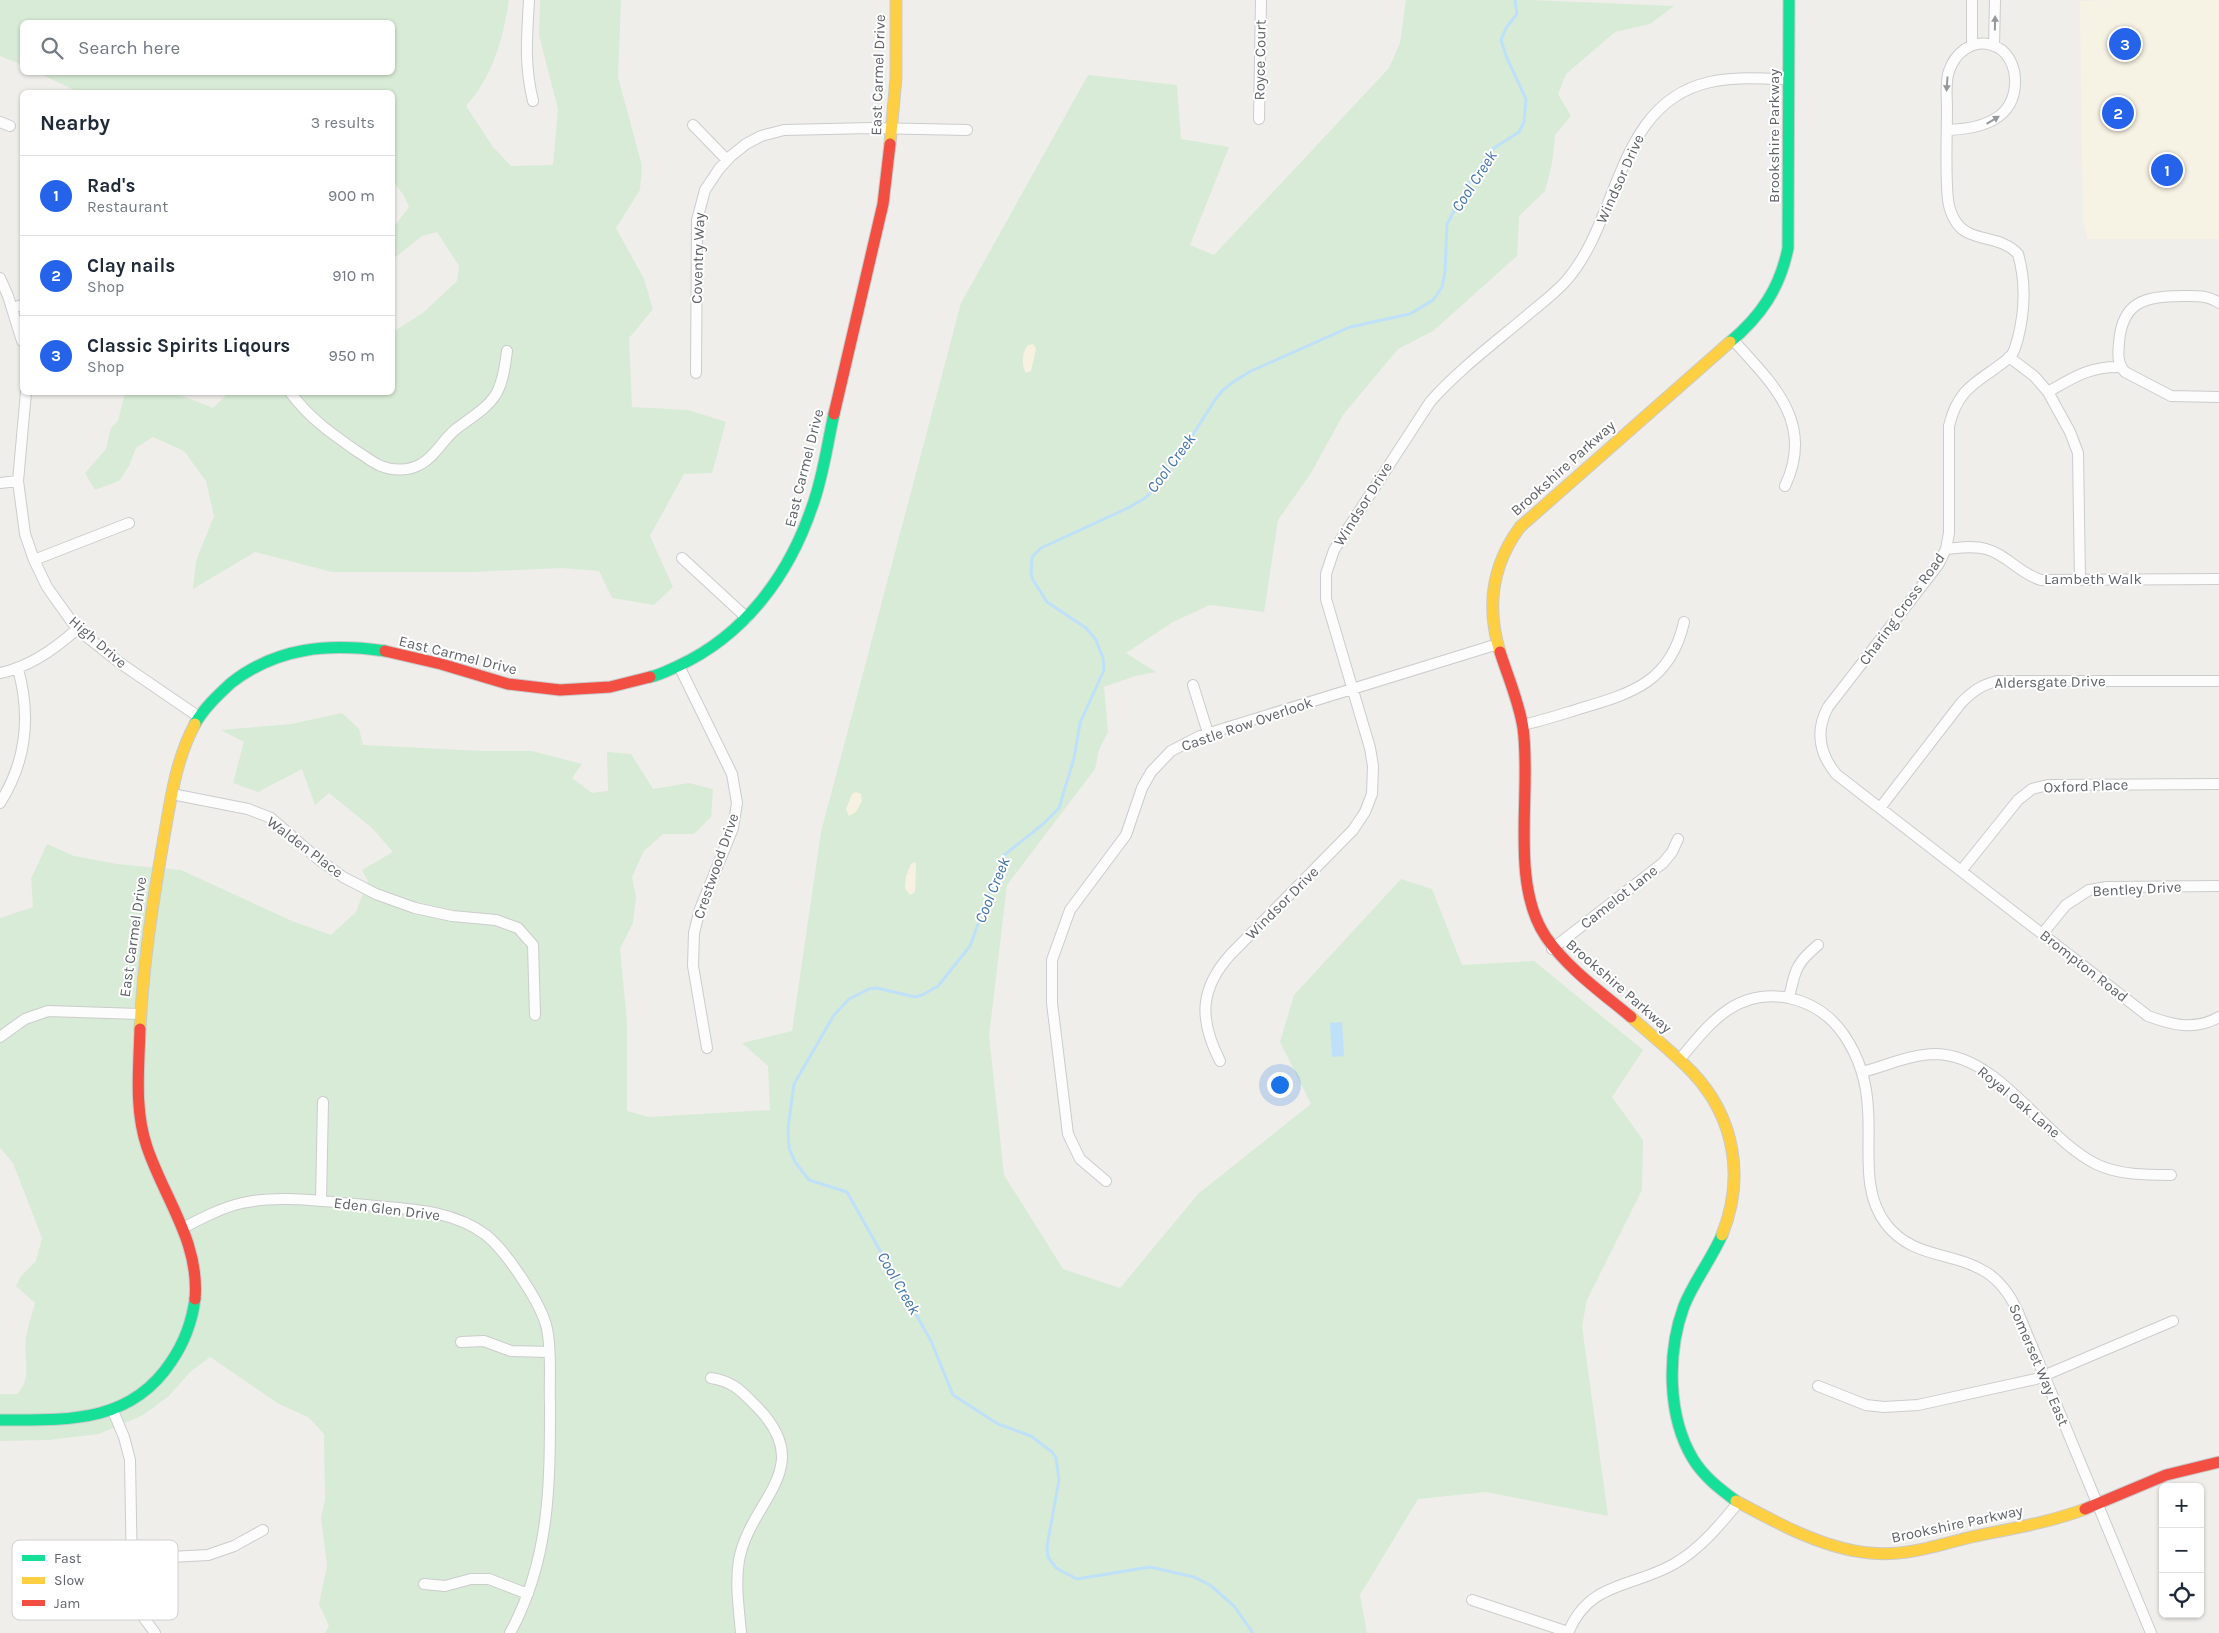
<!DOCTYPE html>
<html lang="en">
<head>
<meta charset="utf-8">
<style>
	:root { --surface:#fff; --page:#f2f2f3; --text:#1f2937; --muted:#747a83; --line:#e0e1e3; --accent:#2563eb }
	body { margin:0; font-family:Karla,sans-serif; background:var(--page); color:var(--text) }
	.controls { position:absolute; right:15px; bottom:15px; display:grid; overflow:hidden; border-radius:8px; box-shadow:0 1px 4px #0004 }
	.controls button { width:45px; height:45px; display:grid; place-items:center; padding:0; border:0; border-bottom:1px solid var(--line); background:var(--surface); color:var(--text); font:25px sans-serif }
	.you { position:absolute; left:1279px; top:1084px; width:18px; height:18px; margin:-12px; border:4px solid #fff; border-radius:50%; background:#1a73e8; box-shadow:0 0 0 8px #1a73e833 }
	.badge { display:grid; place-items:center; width:32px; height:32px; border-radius:50%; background:var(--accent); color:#fff; font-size:16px; font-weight:700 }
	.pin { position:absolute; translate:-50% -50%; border:2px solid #fff; box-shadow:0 1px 5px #0006 }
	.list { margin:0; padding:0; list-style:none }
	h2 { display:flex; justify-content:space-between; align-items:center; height:65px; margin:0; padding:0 20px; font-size:21px }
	h2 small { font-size:16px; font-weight:400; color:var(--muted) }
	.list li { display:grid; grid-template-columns:32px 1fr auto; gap:15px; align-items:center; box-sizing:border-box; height:80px; padding:0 20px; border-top:1px solid var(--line) }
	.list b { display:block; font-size:19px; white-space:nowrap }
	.list p { margin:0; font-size:16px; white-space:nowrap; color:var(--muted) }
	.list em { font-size:16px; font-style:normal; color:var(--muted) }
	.icon { flex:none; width:28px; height:28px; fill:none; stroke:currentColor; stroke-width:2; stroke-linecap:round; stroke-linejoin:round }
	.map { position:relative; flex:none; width:2219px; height:1633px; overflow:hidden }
	.search { position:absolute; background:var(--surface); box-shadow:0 1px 4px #0004; left:20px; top:20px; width:375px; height:55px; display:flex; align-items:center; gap:12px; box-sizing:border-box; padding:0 18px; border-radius:8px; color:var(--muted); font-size:19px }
	.panel { position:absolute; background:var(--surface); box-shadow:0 1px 4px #0004; left:20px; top:90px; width:375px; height:305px; border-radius:8px }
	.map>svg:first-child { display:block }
	.commercial { fill:#f7f3e4 }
	.green { fill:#d8ebd6 }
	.sand { fill:#f6f1e1 }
	.water { fill:#bfe0f9 }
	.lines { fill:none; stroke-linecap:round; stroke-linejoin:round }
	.stream { stroke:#bfe0f9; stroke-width:3 }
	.street-casing { stroke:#cbcccc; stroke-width:12 }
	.fast-casing { stroke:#cacacb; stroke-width:13 }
	.slow-casing { stroke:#cacacb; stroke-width:13 }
	.jam-casing { stroke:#cacacb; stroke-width:13 }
	.street { stroke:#fdfcfc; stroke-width:10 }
	.fast { stroke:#16e098; stroke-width:11 }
	.slow { stroke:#ffcf43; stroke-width:11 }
	.jam { stroke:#f24e42; stroke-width:11 }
	.oneway { fill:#96999c }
	.labels { text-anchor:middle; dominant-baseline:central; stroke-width:4; stroke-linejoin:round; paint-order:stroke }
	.street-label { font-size:15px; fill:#5f6368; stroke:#fff }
	.water-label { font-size:16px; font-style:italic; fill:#4174aa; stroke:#fff }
	.key { fill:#fff; stroke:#cfd0d2; stroke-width:1 }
	.key-label { font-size:14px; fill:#5f6368 }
</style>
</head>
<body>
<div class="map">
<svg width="2219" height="1633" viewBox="0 0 2219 1633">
	<rect width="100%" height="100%" fill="#efeeea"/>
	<path class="commercial" d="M 2112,0 L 2219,0 L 2219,239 L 2088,239 L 2083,221 L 2080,1 Z"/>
	<path class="green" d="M 0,0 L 509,0 C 503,39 493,76 466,106 L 493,147 L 511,166 L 553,165 L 558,109 L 539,35 L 540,0 L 621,0 L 618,77 L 642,166 L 640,190 L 616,228 L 644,279 L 653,309 L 629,338 L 632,407 L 688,410 L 726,422 L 712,473 L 684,474 L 650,536 L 673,587 L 654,605 L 612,598 L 599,571 L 561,568 L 473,572 L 332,572 L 255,552 L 193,589 L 196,561 L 214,516 L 206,481 L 184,451 L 153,437 L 136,448 L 129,466 L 119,481 L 95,490 L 85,473 L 106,449 L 111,428 L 118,421 L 125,393 L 166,393 L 180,395 L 213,408 L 228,393 L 392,392 L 393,332 L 424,312 L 457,281 L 459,266 L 437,232 L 422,236 L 393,259 L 393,228 L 409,207 L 403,194 L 393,182 L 392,92 L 78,92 L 39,73 L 392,72 L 392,22 L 22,22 L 22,65 L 0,56 Z
		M 1406,0 L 1531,0 L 1674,6 L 1650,24 L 1615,32 L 1566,74 L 1558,94 L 1571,116 L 1555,135 L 1552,164 L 1545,191 L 1519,216 L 1517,256 L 1433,331 L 1398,349 L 1343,415 L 1311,473 L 1278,520 L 1264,612 L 1210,605 L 1173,622 L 1126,653 L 1156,672 L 1135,676 L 1104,687 L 1108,732 L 1099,750 L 1095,769 L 1007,885 L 989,1036 L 1004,1175 L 1063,1269 L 1120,1288 L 1199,1193 L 1311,1104 L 1280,1042 L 1294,995 L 1401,879 L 1432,889 L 1462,965 L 1534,961 L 1643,1050 L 1612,1097 L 1643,1140 L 1642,1190 L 1587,1300 L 1582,1326 L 1608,1516 L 1486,1492 L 1418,1499 L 1360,1595 L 1367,1633 L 325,1633 L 329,1626 L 319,1604 L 327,1566 L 321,1518 L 325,1500 L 324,1434 L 308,1417 L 279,1404 L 210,1357 L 189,1373 L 169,1396 L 143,1415 L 99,1434 L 48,1440 L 0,1441 L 0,1394 L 17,1394 C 33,1379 23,1357 26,1337 C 28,1326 32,1314 35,1303 L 16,1286 L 21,1276 L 36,1261 L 42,1238 L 13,1163 L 0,1148 L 0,918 L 33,907 L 31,879 L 47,844 L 74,856 L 117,864 L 181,870 L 292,921 L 331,935 L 356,912 L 368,881 L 362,870 L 393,852 L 372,828 L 329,793 L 315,805 L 302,769 L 258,792 L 233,783 L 244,742 L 221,730 L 291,724 L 342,713 L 359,729 L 363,745 L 482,751 L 532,751 L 582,764 L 572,778 L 592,793 L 608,791 L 607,752 L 631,754 L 653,789 L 689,783 L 713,789 L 711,817 L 694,834 L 663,834 L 644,851 L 632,877 L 636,897 L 633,923 L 620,949 L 627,1022 L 627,1111 L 649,1117 L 770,1110 L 768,1066 L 742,1043 L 792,1031 L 821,832 L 961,303 L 1088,75 L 1177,85 L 1181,139 L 1229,147 L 1190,245 L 1214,255 L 1389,68 L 1400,43 Z"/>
	<path class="sand" d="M 1033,344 L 1036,349 L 1031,371 L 1026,373 C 1021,365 1022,352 1028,345 Z
		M 856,792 L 861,794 L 862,801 L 856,812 L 849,816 L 846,809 L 852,794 Z
		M 915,862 C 917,867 915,884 915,892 L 910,895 L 905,888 L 906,876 L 911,864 Z"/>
	<path class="water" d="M 1342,1022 L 1344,1056 L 1332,1057 L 1330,1023 Z"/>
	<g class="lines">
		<path class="stream" d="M 1253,1633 L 1234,1606 L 1210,1585 L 1194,1577 L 1150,1567 L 1077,1579 L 1056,1568 L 1048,1557 L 1047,1546 L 1059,1480 L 1056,1458 L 1052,1452 L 1031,1436 L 998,1424 L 953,1395 L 931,1341 L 847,1192 L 809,1180 L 795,1162 L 789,1148 L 788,1128 L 794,1084 L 834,1015 L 849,999 L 869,989 L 877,988 L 915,997 L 922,995 L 938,986 L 970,946 L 1003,856 L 1043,824 L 1059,808 L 1074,758 L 1080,723 L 1104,670 L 1103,658 L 1096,640 L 1086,628 L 1047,602 L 1033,580 L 1031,573 L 1032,557 L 1041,548 L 1128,508 L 1145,498 L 1158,486 L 1176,461 L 1215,400 L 1223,390 L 1233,382 L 1251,371 L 1350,327 L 1410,314 L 1433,300 L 1442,287 L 1445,272 L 1447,224 L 1472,178 L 1491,150 L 1519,132 L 1524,122 L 1526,99 L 1506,56 L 1501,40 L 1506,28 L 1517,14 L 1515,0"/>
		<defs>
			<path id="street" d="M 529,0 C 527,37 524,64 533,101
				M 1972,45 L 1972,0
				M 1994,46 L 1995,0
				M 1259,119 L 1261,0
				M 0,122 L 10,126
				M 693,125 L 727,160
				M 1947,130 C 1980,129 2017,120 2015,78 C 2012,36 1963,31 1949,71 C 1945,82 1947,97 1947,109 C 1947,139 1945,171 1948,200 C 1949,208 1952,216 1956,222 C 1969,243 2000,234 2018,254 C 2026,282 2025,310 2018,338 C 2016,344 2015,351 2011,356 C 1983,381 1959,383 1949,426 L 1949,533 L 1946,549 L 1938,565 L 1828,707 C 1815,731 1819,753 1836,774 L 2148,1016 C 2172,1025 2195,1031 2219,1017
				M 0,278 L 8,296 L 22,341
				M 2219,303 C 2208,295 2196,296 2182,296 C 2146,296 2122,301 2119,343 C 2118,354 2117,363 2125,372 L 2171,396 L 2219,397
				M 12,308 L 22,305
				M 1733,340 C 1773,384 1815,423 1785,486
				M 2009,357 L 2034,376 L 2048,392 L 2070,432 L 2078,453 L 2080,580
				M 696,373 L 697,220 L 705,190 L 719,169 L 731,156 L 746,144 L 761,136 L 784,130 L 871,128 L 967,130
				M 26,392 L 18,481 L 25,534 L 34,560 L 47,587 L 77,629 L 120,663 L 199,717
				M 290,392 C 309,418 332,434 358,452 C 365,456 373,463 381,466 C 393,471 409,471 421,464 C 436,456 443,439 456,429 C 494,401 501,400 507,351
				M 2048,392 C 2074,377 2090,366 2121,367
				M 0,483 L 18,481
				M 1946,549 C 1958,548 1973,545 1986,549 C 2006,554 2020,574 2041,580 L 2219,579
				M 682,558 L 747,618
				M 34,560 L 129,523
				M 679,666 L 732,774 L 737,803 L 733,828 L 700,909 L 694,933 L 693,966 L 707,1048
				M 0,673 C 30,667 55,649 77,629
				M 1193,685 L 1208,733
				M 1522,725 C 1542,721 1562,714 1582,708 C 1633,693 1671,681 1684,622
				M 172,794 L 248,809 L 271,818 L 318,859 L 343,877 L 376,894 L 415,908 L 452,916 L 496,920 L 518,928 L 533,945 L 535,1015
				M 0,803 C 26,762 31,716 18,669
				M 1880,808 L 1961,703 C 1973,691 1981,685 1997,681 L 2219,681
				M 1961,871 L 2018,800 L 2032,789 L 2048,785 L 2219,784
				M 2043,933 L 2066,905 L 2089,890 L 2107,887 L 2219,886
				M 1552,949 L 1663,863 L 1672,852 L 1678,839
				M 1789,998 C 1795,971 1795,964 1818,945
				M 0,1037 L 25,1019 L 48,1011 L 139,1014
				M 1680,1059 C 1710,1023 1736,988 1789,998 C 1812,1003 1831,1016 1844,1035 C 1859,1057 1867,1084 1868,1110 C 1871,1147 1861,1192 1886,1224 C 1913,1259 1952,1251 1986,1272 C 2000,1281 2010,1295 2017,1310 L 2151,1633
				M 1220,1061 C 1199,1020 1199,989 1231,954 L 1353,830 L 1365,812 L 1372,794 L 1373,766 L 1370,748 L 1326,599 L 1326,574 L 1334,550 L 1430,402 C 1459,369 1497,341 1531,312 C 1543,302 1555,293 1565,282 C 1621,220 1615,103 1710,82 C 1735,76 1763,79 1789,79
				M 1862,1072 C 1886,1066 1911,1054 1936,1054 C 2001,1056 2042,1137 2096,1164 C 2119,1175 2146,1175 2171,1175
				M 1106,1181 L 1080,1159 L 1068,1134 L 1052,1003 L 1052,960 L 1070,910 L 1126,835 L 1142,788 L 1151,772 L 1171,751 L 1200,736 L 1498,644
				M 321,1201 L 323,1102
				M 183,1228 C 202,1218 221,1208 242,1203 C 278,1195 319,1201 355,1204 C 399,1209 449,1207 486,1235 C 506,1251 542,1304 547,1329 C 552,1353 549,1380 550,1405 C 550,1485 550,1560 510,1633
				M 461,1342 L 484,1341 L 511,1351 L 549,1352
				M 711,1378 C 735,1382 742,1392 758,1408 C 817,1469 750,1500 739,1560 C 735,1584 739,1609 741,1633
				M 1818,1386 L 1866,1405 L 1884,1407 L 1918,1405 L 2036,1379 L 2173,1321
				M 113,1411 L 124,1437 L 130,1460 L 132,1575 L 134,1594 L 144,1618 L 155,1633
				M 132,1559 L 208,1555 L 234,1546 L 263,1530
				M 424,1584 L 445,1586 L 471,1579 L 489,1579 L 528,1594
				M 1472,1600 L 1568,1632
				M 1568,1633 C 1589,1581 1632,1588 1674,1564 C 1700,1549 1719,1526 1738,1503"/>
			<path id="fast" d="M 1730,342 C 1761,316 1780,288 1788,248 L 1789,0
				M 650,677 C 660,675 669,670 678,666 C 745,635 789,575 812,507 C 823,478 827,445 834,414
				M 195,724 C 204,708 218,695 231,683 C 277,647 329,643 385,651
				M 1722,1235 C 1711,1260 1694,1281 1684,1306 C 1667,1352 1667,1416 1693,1459 C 1704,1477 1720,1489 1736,1501
				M 0,1420 C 66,1420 130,1424 171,1362 C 184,1343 192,1322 195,1299"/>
			<path id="slow" d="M 890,144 L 896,78 L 896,0
				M 1500,652 C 1486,607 1492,565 1520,527 L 1730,342
				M 1631,1017 C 1652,1036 1674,1053 1693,1073 C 1735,1118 1745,1178 1722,1235
				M 140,1029 C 143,964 153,901 164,837 C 171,798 176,759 195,724
				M 1736,1501 C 1777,1523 1824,1549 1870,1553 C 1904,1557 1939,1545 1971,1537 C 2009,1529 2048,1523 2085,1509"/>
			<path id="jam" d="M 834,414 L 883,204 L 890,144
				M 385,651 L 441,664 L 508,684 L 560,690 L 610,687 L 650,677
				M 1500,652 C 1508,677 1519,702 1523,728 C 1532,791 1509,883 1546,937 C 1568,969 1601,992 1631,1017
				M 140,1029 C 139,1068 134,1109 147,1147 C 164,1198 200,1242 195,1299
				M 2085,1509 L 2166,1475 L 2219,1462"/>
		</defs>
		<use href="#street" class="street-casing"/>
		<use href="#fast" class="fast-casing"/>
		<use href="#slow" class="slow-casing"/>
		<use href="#jam" class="jam-casing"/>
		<use href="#street" class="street"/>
		<use href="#fast" class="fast"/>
		<use href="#slow" class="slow"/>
		<use href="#jam" class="jam"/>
	</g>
	<defs><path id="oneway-solid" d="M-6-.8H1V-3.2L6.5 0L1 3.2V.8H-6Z" transform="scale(1.25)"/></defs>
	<g class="oneway">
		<use href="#oneway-solid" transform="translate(1995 23) rotate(-89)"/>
		<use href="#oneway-solid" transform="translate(1947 84) rotate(94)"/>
		<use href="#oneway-solid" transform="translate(1993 120) rotate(-31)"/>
	</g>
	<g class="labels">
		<g class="street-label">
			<text transform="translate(1260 60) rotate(-89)">Royce Court</text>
			<text transform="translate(878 75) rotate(-88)">East Carmel Drive</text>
			<text transform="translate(1774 136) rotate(-90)">Brookshire Parkway</text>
			<text transform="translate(1620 179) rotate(-66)">Windsor Drive</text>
			<text transform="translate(698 258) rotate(-88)">Coventry Way</text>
			<text transform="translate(804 468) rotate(-76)">East Carmel Drive</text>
			<text transform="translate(1563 468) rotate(-42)">Brookshire Parkway</text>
			<text transform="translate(1363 504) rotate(-58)">Windsor Drive</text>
			<text x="2093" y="579">Lambeth Walk</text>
			<text transform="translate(1902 609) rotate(-54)">Charing Cross Road</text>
			<text transform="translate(98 642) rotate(41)">High Drive</text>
			<text transform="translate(458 655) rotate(14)">East Carmel Drive</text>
			<text transform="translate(2050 682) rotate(-1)">Aldersgate Drive</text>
			<text transform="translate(1247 724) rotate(-19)">Castle Row Overlook</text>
			<text transform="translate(2086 786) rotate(-2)">Oxford Place</text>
			<text transform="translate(305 847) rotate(37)">Walden Place</text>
			<text transform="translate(716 866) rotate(-71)">Crestwood Drive</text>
			<text transform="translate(2137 889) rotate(-3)">Bentley Drive</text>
			<text transform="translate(1619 897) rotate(-38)">Camelot Lane</text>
			<text transform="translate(1282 903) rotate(-45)">Windsor Drive</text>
			<text transform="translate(133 937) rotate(-82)">East Carmel Drive</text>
			<text transform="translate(2084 966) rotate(38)">Brompton Road</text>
			<text transform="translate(1619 986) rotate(41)">Brookshire Parkway</text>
			<text transform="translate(2019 1102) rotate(40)">Royal Oak Lane</text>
			<text transform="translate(387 1209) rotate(7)">Eden Glen Drive</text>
			<text transform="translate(2039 1365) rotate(67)">Somerset Way East</text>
			<text transform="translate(1957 1524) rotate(-12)">Brookshire Parkway</text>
		</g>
		<g class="water-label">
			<text transform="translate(1474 181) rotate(-57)">Cool Creek</text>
			<text transform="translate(1171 463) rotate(-53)">Cool Creek</text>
			<text transform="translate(992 890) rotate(-68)">Cool Creek</text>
			<text transform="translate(899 1283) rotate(60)">Cool Creek</text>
		</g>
	</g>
	<rect x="12" y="1540" width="166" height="80" rx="8" class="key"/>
	<rect x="22" y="1555" width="23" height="6" fill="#16e098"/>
	<rect x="22" y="1577" width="23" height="7" fill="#ffcf43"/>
	<rect x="22" y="1600" width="23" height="6" fill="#f24e42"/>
	<g class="key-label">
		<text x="54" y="1563">Fast</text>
		<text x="54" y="1585">Slow</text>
		<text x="54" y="1608">Jam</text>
	</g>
</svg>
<div class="controls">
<button>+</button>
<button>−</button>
<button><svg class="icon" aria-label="locate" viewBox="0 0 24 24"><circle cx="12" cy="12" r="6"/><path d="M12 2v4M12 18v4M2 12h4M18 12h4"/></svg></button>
</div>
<div class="you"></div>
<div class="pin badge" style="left:2167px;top:170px">1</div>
<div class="pin badge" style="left:2118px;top:113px">2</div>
<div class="pin badge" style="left:2125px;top:44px">3</div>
<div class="search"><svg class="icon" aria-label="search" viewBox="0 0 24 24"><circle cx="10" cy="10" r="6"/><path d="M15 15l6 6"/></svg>Search here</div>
<section class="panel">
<h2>Nearby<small>3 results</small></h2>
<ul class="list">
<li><span class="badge">1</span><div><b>Rad's</b><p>Restaurant</p></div><em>900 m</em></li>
<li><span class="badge">2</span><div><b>Clay nails</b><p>Shop</p></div><em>910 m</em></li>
<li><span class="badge">3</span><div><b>Classic Spirits Liqours</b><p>Shop</p></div><em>950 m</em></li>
</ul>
</section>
</div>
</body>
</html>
